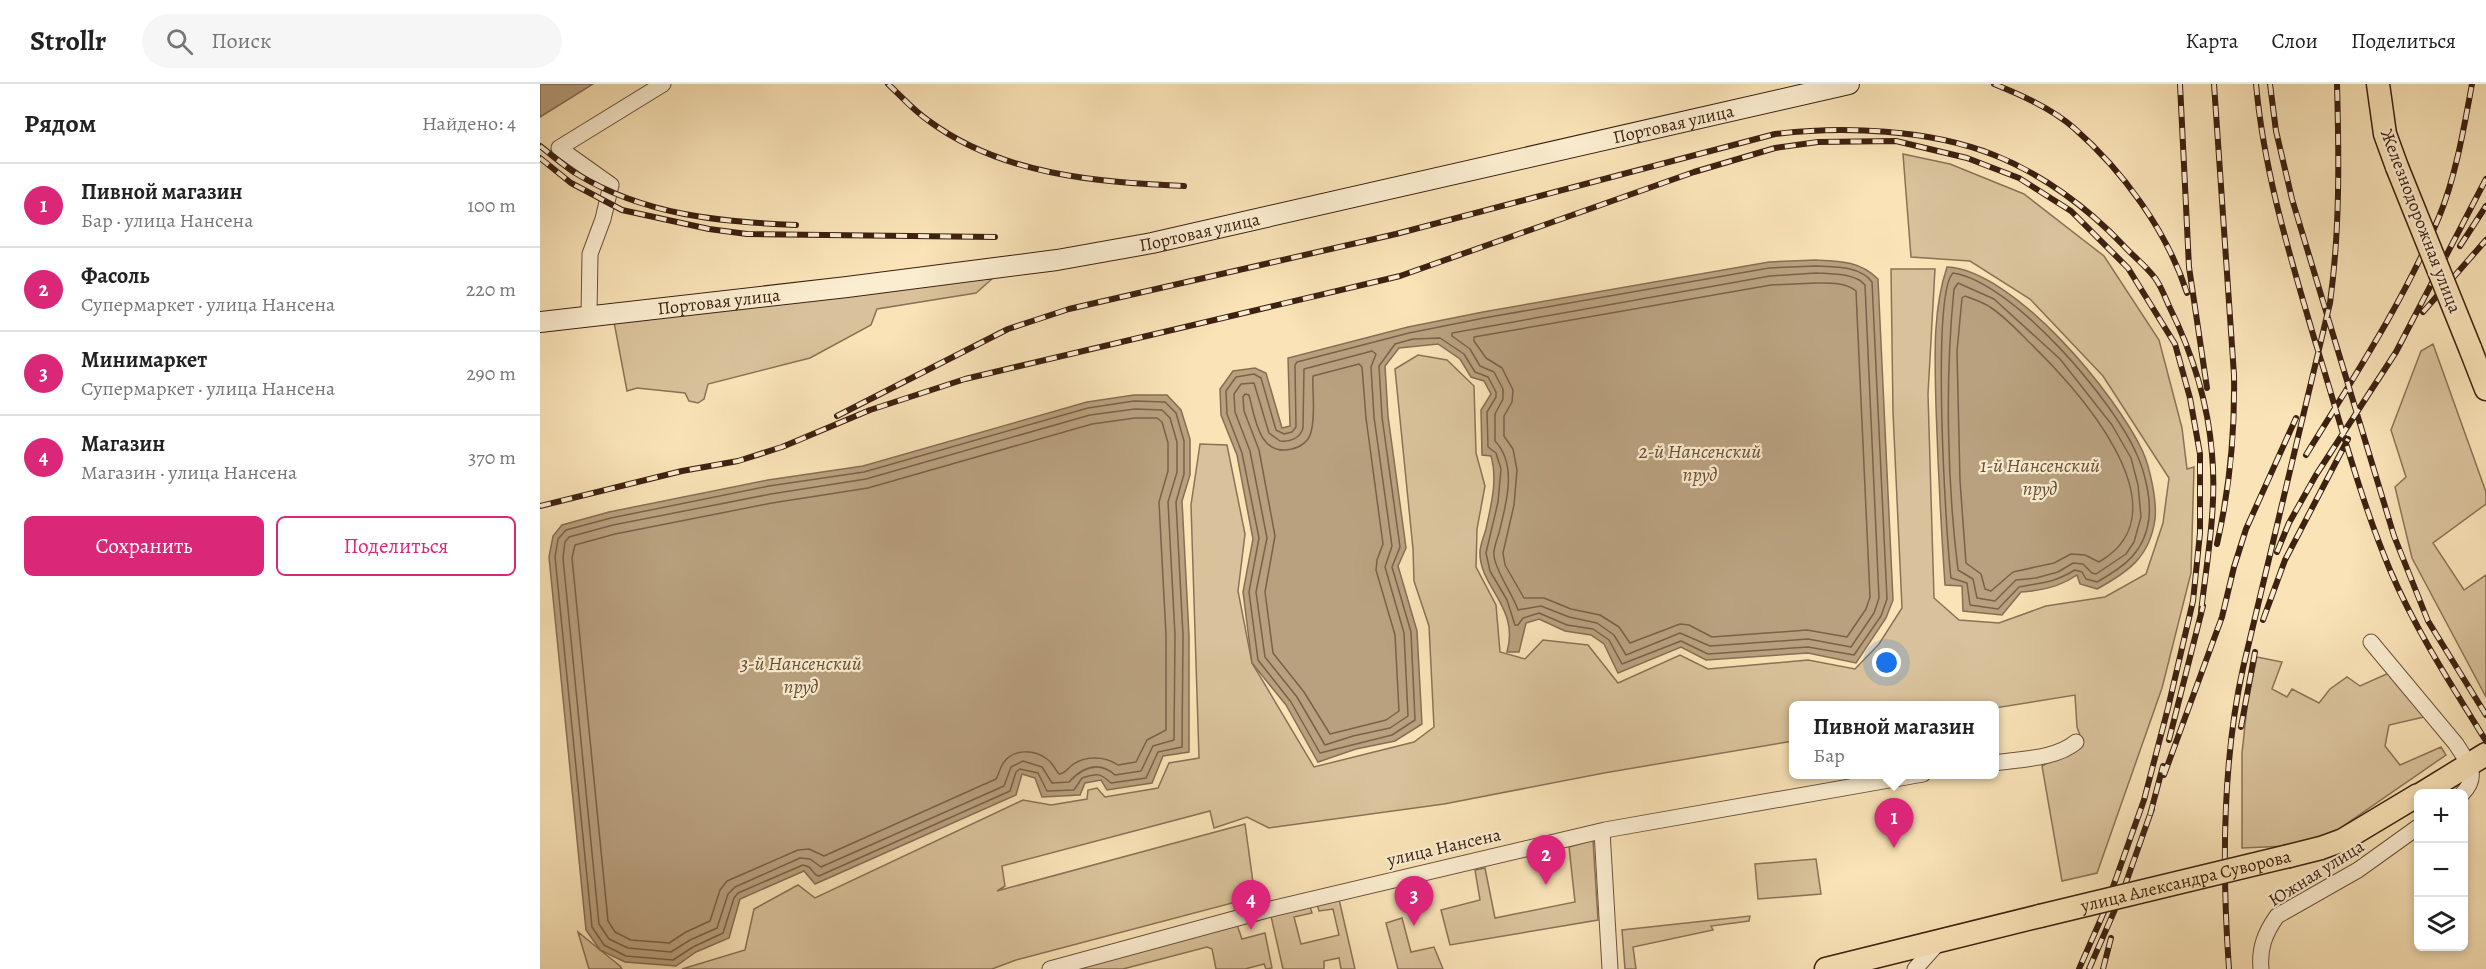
<!DOCTYPE html>
<html lang="ru">
<head>
<meta charset="utf-8">
<style>
	:root { --surface:#fff; --page:#f6f6f6; --text:#222; --muted:#767676; --line:#e0e0e0; --accent:#db2777 }
	body { margin:0; font-family:Alegreya,serif; background:var(--page); color:var(--text) }
	.controls { position:absolute; right:18px; bottom:18px; display:grid; overflow:hidden; border-radius:9px; box-shadow:0 3px 9px #0003 }
	.controls button { width:54px; height:54px; display:grid; place-items:center; padding:0; border:0; border-bottom:2px solid var(--line); background:var(--surface); color:var(--text); font:30px sans-serif }
	.you { position:absolute; left:1347px; top:579px; width:21px; height:21px; margin:-15px; border:4px solid #fff; border-radius:50%; background:#1a73e8; box-shadow:0 0 0 9px #1a73e833 }
	.badge { display:grid; place-items:center; width:39px; height:39px; border-radius:50%; background:var(--accent); color:#fff; font-size:20px; font-weight:700 }
	.pin { position:absolute; translate:-50% -50px; filter:drop-shadow(0 2px 3px #0008) }
	.pin::after { content:''; position:absolute; top:32px; width:21px; height:18px; background:inherit; clip-path:polygon(0 0,100% 0,50% 100%) }
	.popup { position:absolute; left:1249px; top:617px; width:210px; height:78px; box-sizing:border-box; display:grid; place-content:center; border-radius:9px; background:var(--surface); filter:drop-shadow(0 2px 4px #0005); font-size:20px; white-space:nowrap; color:var(--muted) }
	.popup b { font-size:22px; color:var(--text) }
	.popup::after { content:''; position:absolute; left:50%; top:100%; margin-left:-12px; border:12px solid transparent; border-top-color:var(--surface) }
	.list { margin:0; padding:0; list-style:none }
	h2 { display:flex; justify-content:space-between; align-items:center; height:78px; margin:0; padding:0 24px; font-size:26px }
	h2 small { font-size:20px; font-weight:400; color:var(--muted) }
	.list li { display:grid; grid-template-columns:39px 1fr auto; gap:18px; align-items:center; box-sizing:border-box; height:84px; padding:0 24px; border-top:2px solid var(--line) }
	.list b { display:block; font-size:22px; white-space:nowrap }
	.list p { margin:0; font-size:20px; white-space:nowrap; color:var(--muted) }
	.list em { font-size:20px; font-style:normal; color:var(--muted) }
	.actions { display:flex; gap:12px; padding:18px 24px }
	.actions a { flex:1; padding:14px 0; border:2px solid var(--accent); border-radius:9px; text-align:center; font-size:21px; color:var(--accent) }
	.actions .main { background:var(--accent); color:#fff }
	.icon { flex:none; width:33px; height:33px; fill:none; stroke:currentColor; stroke-width:2; stroke-linecap:round; stroke-linejoin:round }
	.map { position:relative; flex:none; width:1946px; height:885px; overflow:hidden }
	header { display:flex; align-items:center; gap:36px; box-sizing:border-box; height:84px; padding:0 30px; background:var(--surface); border-bottom:2px solid var(--line) }
	header strong { font-size:28px }
	nav { display:flex; gap:33px; margin-inline-start:auto; font-size:21px }
	.search { width:420px; height:54px; background:var(--page); display:flex; align-items:center; gap:15px; box-sizing:border-box; padding:0 21px; border-radius:33px; color:var(--muted); font-size:22px }
	main { display:flex }
	aside { flex:1; background:var(--surface) }
	.map>svg:first-child { display:block }
	.green { fill:#d9c29b; stroke:#8b7256; stroke-width:1.5 }
	.water { fill:#b9a17f; stroke:#876e53; stroke-width:1.5 }
	.lines { fill:none; stroke-linecap:round; stroke-linejoin:round }
	.shore { stroke:#7b6148; stroke-width:1.5 }
	.minor-casing { stroke:#6c523a; stroke-width:17 }
	.secondary-casing { stroke:#3d2111; stroke-width:22 }
	.primary-casing { stroke:#3d2111; stroke-width:25 }
	.minor { stroke:#fbedd0; stroke-width:15 }
	.secondary { stroke:#fbedd0; stroke-width:20 }
	.primary { stroke:#f9e3b7; stroke-width:22 }
	.rail-casing { stroke:#3d2111; stroke-width:6 }
	.rail { stroke:#fbedd0; stroke-width:4; stroke-dasharray:11; stroke-linecap:butt }
	.primary-bridge-casing { stroke:#3d2111; stroke-width:25; stroke-linecap:butt }
	.primary-bridge { stroke:#f9e3b7; stroke-width:22 }
	.labels { text-anchor:middle; dominant-baseline:central; stroke-width:4.5; stroke-linejoin:round; paint-order:stroke }
	.street-label { font-size:18px; fill:#3d2111; stroke:#fbedd0 }
	.water-label { font-size:20px; font-style:italic; fill:#684e38; stroke:#fbedd0 }
</style>
</head>
<body>
<header>
<strong>Strollr</strong>
<div class="search"><svg class="icon" aria-label="search" viewBox="0 0 24 24"><circle cx="10" cy="10" r="6"/><path d="M15 15l6 6"/></svg>Поиск</div>
<nav><a>Карта</a><a>Слои</a><a>Поделиться</a></nav>
</header>
<main>
<aside>
<h2>Рядом<small>Найдено: 4</small></h2>
<ul class="list">
<li><span class="badge">1</span><div><b>Пивной магазин</b><p>Бар · улица Нансена</p></div><em>100 m</em></li>
<li><span class="badge">2</span><div><b>Фасоль</b><p>Супермаркет · улица Нансена</p></div><em>220 m</em></li>
<li><span class="badge">3</span><div><b>Минимаркет</b><p>Супермаркет · улица Нансена</p></div><em>290 m</em></li>
<li><span class="badge">4</span><div><b>Магазин</b><p>Магазин · улица Нансена</p></div><em>370 m</em></li>
</ul>
<div class="actions"><a class="main">Сохранить</a><a>Поделиться</a></div>
</aside>
<div class="map">
<svg width="1946" height="885" viewBox="0 0 1946 885">
	<rect width="100%" height="100%" fill="#f9e3b7"/>
	<filter id="stains"><feTurbulence type="fractalNoise" baseFrequency=".00333" numOctaves="4"/><feColorMatrix values="0 0 0 0 .2 0 0 0 0 .09 0 0 0 0 .02 0 0 0 .5 -.17"/></filter>
	<radialGradient id="worn" r=".72"><stop offset=".6" stop-color="#630" stop-opacity="0"/><stop offset="1" stop-color="#630" stop-opacity=".3"/></radialGradient>
	<path class="green" d="M 1363,70 L 1410,80 L 1484,110 L 1564,172 L 1619,256 L 1642,344 L 1647,385 L 1654,383 L 1651,489 L 1622,604 L 1557,789 L 1522,797 L 1502,682 L 1543,660 L 1537,643 L 1535,611 L 1455,624 L 1454,622 L 1254,622 L 1253,657 L 1064,689 L 904,720 L 729,744 L 707,733 L 674,744 L 670,727 L 462,782 L 465,802 L 457,807 L 705,740 L 715,813 L 476,876 L 452,885 L 142,885 L 205,866 L 214,825 L 258,801 L 275,814 L 483,716 L 511,721 L 547,715 L 548,706 L 557,704 L 565,713 L 618,704 L 629,679 L 659,674 L 651,421 L 660,360 L 687,361 L 705,450 L 698,507 L 712,579 L 774,683 L 874,658 L 894,643 L 889,542 L 874,497 L 873,465 L 855,285 L 878,271 L 907,276 L 934,302 L 936,369 L 945,402 L 937,445 L 936,483 L 956,521 L 960,568 L 985,575 L 1003,556 L 1048,561 L 1078,599 L 1140,571 L 1168,585 L 1268,576 L 1315,585 L 1339,560 L 1362,524 L 1353,328 L 1351,185 L 1395,185 L 1388,310 L 1394,514 L 1419,536 L 1459,539 L 1506,522 L 1565,513 L 1606,490 L 1623,439 L 1629,394 L 1563,292 L 1490,215 L 1430,177 L 1371,173 Z
		M 453,194 L 436,209 L 337,225 L 331,241 L 270,274 L 168,300 L 164,315 L 158,319 L 149,317 L 145,309 L 97,304 L 87,307 L 74,238 Z
		M 1893,260 L 1946,408 L 1946,420 L 1893,459 L 1924,506 L 1946,491 L 1946,613 L 1872,474 L 1855,403 L 1866,393 L 1851,346 L 1881,267 Z
		M 1717,573 L 1742,578 L 1732,605 L 1747,613 L 1752,605 L 1779,619 L 1790,605 L 1807,593 L 1820,602 L 1849,589 L 1884,633 L 1849,641 L 1845,662 L 1860,681 L 1901,663 L 1906,671 L 1793,749 L 1750,762 L 1702,764 L 1702,669 L 1708,614 Z
		M 1053,756 L 1058,836 L 910,861 L 901,826 L 940,816 L 935,786 L 945,784 L 955,834 L 1035,818 L 1029,763 Z
		M 1276,775 L 1281,810 L 1218,815 L 1215,780 Z
		M 798,811 L 815,885 L 801,885 L 799,874 L 784,877 L 784,885 L 743,885 L 730,828 L 769,819 L 772,829 L 754,833 L 761,860 L 799,851 L 793,825 L 779,827 L 776,817 Z
		M 1210,832 L 1209,837 L 1171,842 L 1173,846 L 1093,863 L 1096,885 L 1085,885 L 1082,846 Z
		M 862,834 L 871,868 L 894,863 L 903,885 L 858,885 L 846,839 Z
		M 696,838 L 702,855 L 725,849 L 732,884 L 726,885 L 724,880 L 705,885 L 676,885 L 672,865 L 667,863 L 583,885 L 526,885 Z
		M 38,848 L 80,882 L 82,885 L 49,885 Z"/>
	<path class="water" d="M 0,0 L 53,0 L 0,33 Z
		M 1276,176 C 1300,177 1320,177 1338,195 L 1353,516 L 1346,534 L 1316,579 L 1268,569 L 1166,576 L 1141,563 L 1078,589 L 1064,560 L 1051,551 L 1025,547 L 999,535 L 986,539 L 979,568 L 967,568 C 980,523 939,503 940,468 C 940,461 944,452 946,445 C 951,421 958,396 951,372 L 942,371 L 941,326 L 951,310 L 944,297 L 931,293 L 920,275 L 898,260 L 859,264 L 845,282 L 848,332 L 866,464 L 858,482 L 877,547 L 882,640 L 855,657 L 816,665 L 778,678 L 746,621 L 712,579 L 703,508 L 713,455 L 697,371 L 681,331 L 680,305 L 693,287 L 715,284 L 726,289 L 742,344 L 750,342 L 748,274 L 868,243 L 943,228 L 1229,178 Z
		M 1407,183 C 1474,186 1576,310 1603,368 C 1610,384 1617,417 1615,435 C 1610,473 1588,488 1557,505 L 1540,500 L 1537,491 C 1520,503 1502,507 1481,508 L 1462,531 L 1423,527 L 1422,502 L 1405,501 C 1401,442 1398,383 1396,323 C 1395,277 1392,228 1407,183 Z
		M 594,311 L 627,311 L 641,326 L 650,355 L 650,391 L 642,417 L 649,551 L 649,668 L 623,672 L 612,699 L 567,706 L 561,696 L 545,699 L 540,711 L 502,713 L 495,694 L 482,690 L 476,711 L 275,800 L 264,787 L 200,815 L 189,854 L 156,868 L 136,882 L 85,878 L 60,866 L 46,846 L 9,473 L 13,452 L 22,441 L 69,428 L 228,396 L 323,382 L 547,318 Z"/>
	<g class="lines">
		<path class="shore" d="M 1276,182 C 1295,183 1320,182 1332,198 L 1347,515 L 1341,532 L 1314,571 L 1268,563 L 1168,570 L 1141,557 L 1082,580 L 1069,556 L 1053,545 L 1027,541 L 999,529 L 983,534 L 978,541 L 975,541 L 967,516 L 950,487 L 946,469 L 958,418 L 961,385 L 956,369 L 948,363 L 947,328 L 956,313 L 956,308 L 948,293 L 935,288 L 924,270 L 900,254 L 873,255 L 855,260 L 839,282 L 842,333 L 860,463 L 852,483 L 871,548 L 875,636 L 852,651 L 780,669 L 751,618 L 718,576 L 709,508 L 719,454 L 702,369 L 687,330 L 686,307 L 696,293 L 714,290 L 721,294 L 736,346 L 744,350 L 752,348 L 756,343 L 755,281 L 757,278 L 869,249 L 944,234 L 1229,184 Z
			M 1276,189 C 1291,190 1315,189 1325,201 L 1339,514 L 1334,529 L 1311,563 L 1268,555 L 1170,562 L 1140,549 L 1086,571 L 1074,551 L 1057,539 L 1029,533 L 1001,522 L 978,526 C 972,509 956,488 954,472 C 953,464 957,456 959,449 C 966,420 978,381 955,357 L 955,330 L 963,315 L 963,305 L 954,288 L 940,282 L 930,265 L 912,252 L 912,249 L 1230,192 Z
			M 1413,189 C 1473,198 1574,317 1597,371 C 1605,388 1611,415 1609,434 C 1605,468 1584,483 1557,498 L 1546,495 L 1542,488 L 1535,486 C 1511,500 1504,498 1479,503 L 1458,525 L 1430,521 L 1427,499 L 1411,494 C 1406,452 1391,211 1413,189 Z
			M 1276,199 C 1289,199 1306,198 1316,207 L 1330,513 L 1326,525 L 1307,553 L 1267,546 L 1172,553 L 1149,541 L 1140,540 L 1090,559 L 1079,543 L 1060,531 L 1031,525 L 1004,514 L 984,514 L 965,481 L 963,469 L 974,421 L 977,386 L 973,365 L 964,352 L 964,332 L 972,318 L 973,306 L 962,284 L 946,274 L 934,257 L 934,253 L 1231,201 Z
			M 1418,199 L 1454,215 L 1520,275 L 1572,341 L 1591,374 L 1598,401 L 1601,433 L 1594,458 L 1586,470 L 1556,490 L 1552,489 L 1543,480 L 1533,479 L 1518,488 L 1496,494 L 1476,496 L 1455,517 L 1437,514 L 1433,495 L 1418,486 C 1407,397 1405,294 1414,205 Z
			M 1425,212 C 1433,215 1443,218 1450,223 C 1464,232 1476,245 1488,257 C 1533,300 1650,426 1559,478 L 1545,471 L 1531,470 L 1514,479 L 1473,488 L 1451,507 L 1445,505 L 1441,490 L 1426,479 L 1420,397 L 1417,267 L 1422,214 Z
			M 832,267 L 836,270 L 831,283 L 834,333 L 852,462 L 845,483 L 864,549 L 868,632 L 850,644 L 813,652 L 785,661 L 757,613 L 725,573 L 716,508 L 727,454 L 710,367 L 695,328 L 694,310 L 701,300 L 714,299 L 729,349 L 740,357 C 751,358 760,354 763,344 L 764,285 Z
			M 819,280 L 822,283 L 826,334 L 843,460 L 837,476 L 836,486 L 855,551 L 859,627 L 846,636 L 790,650 L 764,608 L 733,569 L 725,508 L 735,452 L 719,366 L 704,327 L 703,313 L 705,310 L 709,311 C 715,334 719,373 752,365 C 761,363 769,357 771,348 C 776,330 772,309 773,292 Z
			M 594,317 L 625,318 L 636,329 L 644,357 L 644,390 L 636,418 L 643,551 L 642,663 L 618,668 L 606,694 L 571,699 C 560,689 558,689 542,694 L 534,706 L 507,707 L 498,689 L 480,685 L 476,688 L 470,707 L 279,792 L 276,791 L 269,783 L 263,781 L 198,809 L 194,814 L 183,849 L 153,863 L 133,876 L 86,872 L 64,861 L 52,843 L 15,473 L 18,455 L 26,446 L 71,434 L 229,402 L 324,388 L 548,324 Z
			M 595,325 L 622,326 L 630,334 L 637,358 L 637,388 L 628,418 L 635,551 L 634,656 L 613,662 L 601,687 L 575,691 C 558,676 542,684 529,698 L 512,699 L 502,683 L 483,677 L 471,683 L 464,702 L 281,783 L 270,775 L 260,774 L 195,803 L 188,810 L 177,844 L 150,856 L 131,868 L 88,864 L 69,855 L 59,840 L 23,474 L 25,458 L 29,453 L 73,441 L 231,410 L 326,395 L 550,331 Z
			M 595,334 L 617,334 L 622,338 L 628,359 L 628,387 L 619,418 L 626,551 L 626,646 L 607,656 L 596,678 L 578,681 C 565,672 544,671 531,682 C 526,686 526,689 519,690 C 515,686 513,679 507,675 C 495,666 474,664 464,678 C 460,683 459,690 456,695 L 284,772 L 269,765 L 258,766 L 187,797 L 180,806 L 170,837 L 146,848 L 129,859 L 91,856 L 75,848 L 68,837 L 32,474 L 35,461 L 75,450 L 232,419 L 328,404 L 552,340 Z"/>
		<defs>
			<path id="minor" d="M 49,231 L 50,170 L 63,135 L 71,101 L 19,64 L 123,0
				M 1831,558 L 1916,660 C 1927,678 1941,691 1922,710
				M 1454,679 C 1480,675 1516,675 1536,658
				M 1062,747 L 1070,885
				M 510,885 L 727,826 L 1065,746 L 1383,690
				M 1375,885 L 1399,858
				M 1721,885 C 1719,864 1725,849 1737,832 L 1818,786 L 1878,743"/>
			<g id="secondary">
				<path id="s1" d="M 0,238 L 307,203 L 517,176 L 612,159 L 1309,0"/>
			</g>
			<path id="primary" d="M 1838,0 L 1845,50 L 1857,83
				M 1930,264 L 1946,305
				M 1881,710 L 1946,670
				M 1749,772 L 1781,764 L 1803,756 L 1878,711
				M 1286,885 L 1500,832"/>
		</defs>
		<use href="#minor" class="minor-casing"/>
		<use href="#secondary" class="secondary-casing"/>
		<use href="#primary" class="primary-casing"/>
		<use href="#minor" class="minor"/>
		<use href="#secondary" class="secondary"/>
		<use href="#primary" class="primary"/>
		<defs>
			<path id="rail" d="M 348,0 C 361,12 374,27 389,37 C 462,91 556,98 644,102
				M 1454,0 C 1481,11 1511,24 1534,44 C 1583,87 1627,147 1647,209
				M 1640,0 L 1649,183 L 1667,304
				M 1674,0 L 1694,291 C 1695,350 1690,403 1677,460
				M 1716,0 C 1724,89 1750,172 1775,257 C 1799,333 1819,412 1850,486 C 1875,545 1912,602 1946,657
				M 1730,0 L 1736,47 L 1752,115 L 1854,452 L 1888,537 L 1946,631
				M 0,62 C 12,71 24,82 37,90 C 104,131 180,138 256,141
				M 0,74 L 31,99 L 82,126 L 169,145 L 207,150 L 455,153
				M 1920,162 L 1946,122
				M 1883,228 L 1946,156
				M 297,332 L 468,245 L 529,225 L 856,150 L 1235,50 C 1303,42 1389,45 1454,71 C 1502,90 1548,124 1583,161 C 1593,172 1606,182 1615,194 C 1621,202 1625,213 1629,222 C 1652,268 1668,319 1672,370 C 1677,422 1667,476 1661,528
				M 1766,371 C 1814,293 1864,217 1899,133 C 1916,92 1924,43 1932,0
				M 0,422 L 142,387 L 198,377 L 242,363 L 330,326 L 425,295 L 860,192 L 1154,88 L 1235,64 L 1278,58 L 1356,57 L 1427,74 L 1479,94 L 1531,127 L 1588,184 L 1635,260 L 1650,314 L 1660,370 L 1660,449 L 1653,517 L 1628,624 L 1604,716 L 1564,828 L 1539,885
				M 1737,468 L 1749,439 L 1776,391 L 1856,268 L 1946,95
				M 1723,536 L 1745,476 L 1808,355
				M 1701,643 L 1715,568
				M 1629,656 L 1663,522
				M 1624,691 L 1682,533 L 1694,483 L 1706,445 L 1756,334
				M 1610,731 L 1623,682
				M 1549,885 L 1583,807 L 1612,725
				M 1563,885 L 1571,854
				M 1689,885 C 1682,787 1682,679 1703,584 L 1790,219 C 1800,146 1799,73 1797,0"/>
		</defs>
		<use href="#rail" class="rail-casing"/>
		<use href="#rail" class="rail"/>
		<defs>
			<g id="primary-bridge">
				<path d="M 1857,83 L 1930,264"/>
				<path id="s2" d="M 1500,832 L 1749,772"/>
			</g>
		</defs>
		<use href="#primary-bridge" class="primary-bridge-casing"/>
		<use href="#primary-bridge" class="primary-bridge"/>
	</g>
	<g class="labels">
		<g class="street-label">
			<text stroke="none"><textPath href="#s1" startOffset="1152">Портовая улица</textPath></text>
			<text transform="translate(1881 137) rotate(69)">Железнодорожная улица</text>
			<text stroke="none"><textPath href="#s1" startOffset="666">Портовая улица</textPath></text>
			<text stroke="none"><textPath href="#s1" startOffset="180">Портовая улица</textPath></text>
			<text transform="translate(904 763) rotate(-13)">улица Нансена</text>
			<text transform="translate(1776 789) rotate(-32)">Южная улица</text>
			<text stroke="none"><textPath href="#s2" startOffset="150">улица Александра Суворова</textPath></text>
		</g>
		<g class="water-label">
			<text x="1160" y="367">2-й Нансенский<tspan x="1160" dy="23">пруд</tspan></text>
			<text x="1500" y="381">1-й Нансенский<tspan x="1500" dy="23">пруд</tspan></text>
			<text x="261" y="579">3-й Нансенский<tspan x="261" dy="23">пруд</tspan></text>
		</g>
	</g>
	<rect width="100%" height="100%" filter="url(#stains)"/>
	<rect width="100%" height="100%" fill="url(#worn)"/>
</svg>
<div class="controls">
<button>+</button>
<button>−</button>
<button><svg class="icon" aria-label="layers" viewBox="0 0 24 24"><path d="M12 4l9 5-9 5-9-5zM3 14l9 5 9-5"/></svg></button>
</div>
<div class="you"></div>
<div class="pin badge" style="left:1354px;top:764px">1</div>
<div class="popup"><b>Пивной магазин</b>Бар</div>
<div class="pin badge" style="left:1006px;top:801px">2</div>
<div class="pin badge" style="left:874px;top:842px">3</div>
<div class="pin badge" style="left:711px;top:846px">4</div>
</div>
</main>
</body>
</html>
